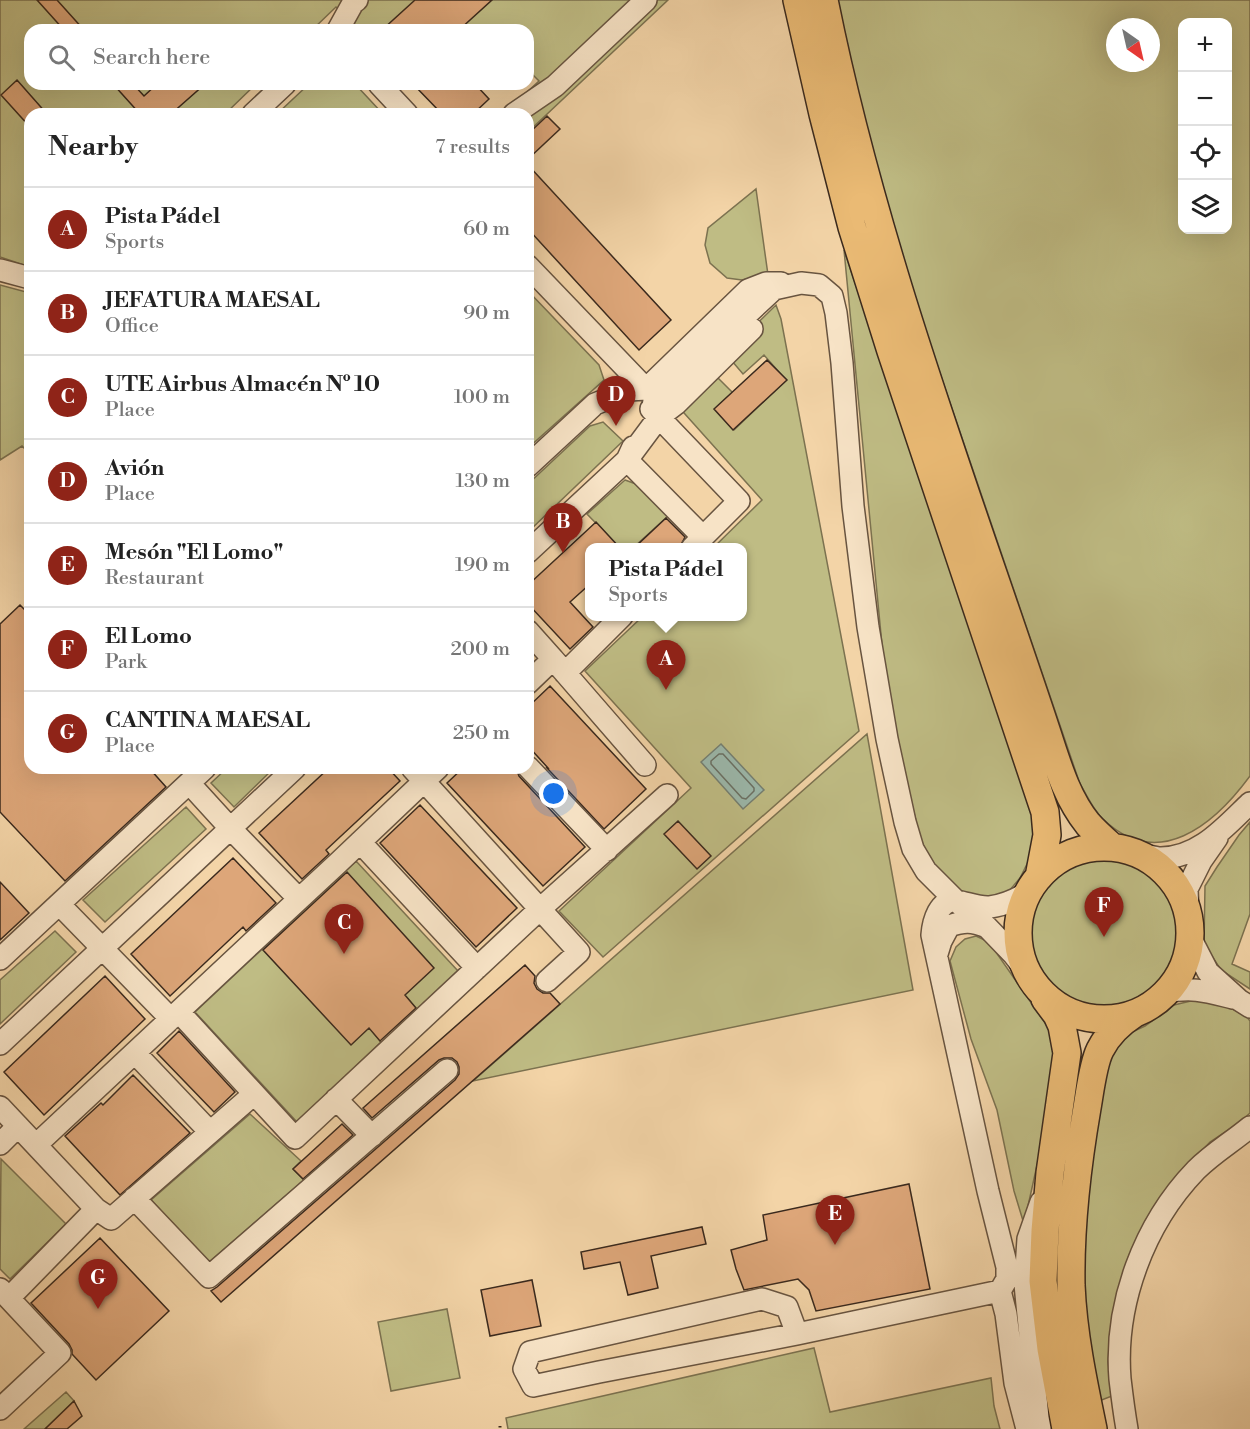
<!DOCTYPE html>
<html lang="en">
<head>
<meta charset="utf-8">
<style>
	:root { --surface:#fff; --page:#f6f6f6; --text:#222; --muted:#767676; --line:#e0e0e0; --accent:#8f2418 }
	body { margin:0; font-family:"Libre Bodoni",serif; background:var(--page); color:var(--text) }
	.controls { position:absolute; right:18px; top:18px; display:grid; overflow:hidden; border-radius:12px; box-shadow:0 6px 24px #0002 }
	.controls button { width:54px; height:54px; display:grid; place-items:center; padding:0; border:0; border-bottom:2px solid var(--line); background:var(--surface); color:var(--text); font:30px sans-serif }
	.compass { position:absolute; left:1106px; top:18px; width:54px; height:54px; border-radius:50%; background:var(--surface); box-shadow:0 6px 24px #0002; rotate:146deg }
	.you { position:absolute; left:554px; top:794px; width:21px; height:21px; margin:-15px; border:4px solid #fff; border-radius:50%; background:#1a73e8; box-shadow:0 0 0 9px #1a73e833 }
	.badge { display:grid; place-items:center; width:39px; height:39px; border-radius:50%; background:var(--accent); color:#fff; font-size:20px; font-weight:700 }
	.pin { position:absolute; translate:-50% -50px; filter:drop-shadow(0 2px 3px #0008) }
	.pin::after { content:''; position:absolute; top:32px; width:21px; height:18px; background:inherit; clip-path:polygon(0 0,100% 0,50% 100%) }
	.popup { position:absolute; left:585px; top:543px; width:162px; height:78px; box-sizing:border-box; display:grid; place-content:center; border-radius:12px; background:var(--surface); filter:drop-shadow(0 2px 4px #0005); font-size:20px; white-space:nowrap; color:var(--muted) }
	.popup b { font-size:22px; color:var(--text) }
	.popup::after { content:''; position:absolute; left:50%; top:100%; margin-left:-12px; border:12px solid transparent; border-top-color:var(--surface) }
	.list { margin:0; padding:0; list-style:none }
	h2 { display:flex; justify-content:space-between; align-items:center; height:78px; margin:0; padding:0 24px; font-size:26px }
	h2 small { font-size:20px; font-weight:400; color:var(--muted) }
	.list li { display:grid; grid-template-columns:39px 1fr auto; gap:18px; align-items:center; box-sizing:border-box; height:84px; padding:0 24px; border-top:2px solid var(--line) }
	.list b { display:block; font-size:22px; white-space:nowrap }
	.list p { margin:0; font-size:20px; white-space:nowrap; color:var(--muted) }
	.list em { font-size:20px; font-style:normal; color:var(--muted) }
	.icon { flex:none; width:33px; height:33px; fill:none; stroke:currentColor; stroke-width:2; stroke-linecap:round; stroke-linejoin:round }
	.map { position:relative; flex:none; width:1250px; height:1429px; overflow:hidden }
	.search { position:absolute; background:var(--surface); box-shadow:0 6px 24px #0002; left:24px; top:24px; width:510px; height:66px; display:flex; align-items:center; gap:15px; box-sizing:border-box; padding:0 21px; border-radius:18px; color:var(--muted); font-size:22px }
	.panel { position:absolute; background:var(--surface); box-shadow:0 6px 24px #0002; left:24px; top:108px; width:510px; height:666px; border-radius:18px }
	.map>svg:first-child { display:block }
	.green { fill:#bfbc84; stroke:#7c7250; stroke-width:1.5; fill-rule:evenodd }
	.water { fill:#9bb8ab; stroke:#747f72; stroke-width:1.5 }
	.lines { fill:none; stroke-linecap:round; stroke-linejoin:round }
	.shore { stroke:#6a7064; stroke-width:1.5 }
	.building { fill:#dda679; stroke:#3a291d; stroke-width:1.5 }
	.minor-casing { stroke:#685440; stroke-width:24 }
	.major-casing { stroke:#3a291d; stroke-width:30 }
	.path { stroke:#3a291d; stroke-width:3; stroke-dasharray:1.5 3; stroke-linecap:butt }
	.minor { stroke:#f7e3c6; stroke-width:21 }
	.major { stroke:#eaba74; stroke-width:27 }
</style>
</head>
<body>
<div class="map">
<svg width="1250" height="1429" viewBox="0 0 1250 1429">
	<rect width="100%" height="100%" fill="#f3d4a7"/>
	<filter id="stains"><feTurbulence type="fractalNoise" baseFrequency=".00333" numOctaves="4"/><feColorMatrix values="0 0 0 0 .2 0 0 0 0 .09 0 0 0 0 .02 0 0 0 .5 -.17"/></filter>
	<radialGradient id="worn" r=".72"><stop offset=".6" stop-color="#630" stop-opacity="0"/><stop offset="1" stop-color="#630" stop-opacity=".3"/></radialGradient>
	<path class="green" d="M 0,0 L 668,0 L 528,132 L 528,114 L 503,114 L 539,81 L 528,70 L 528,30 L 361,30 L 336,7 L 312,30 L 30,30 L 30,84 L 256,84 L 225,114 L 30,114 L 30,267 L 0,257 Z
		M 838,0 L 1250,0 L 1250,776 C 1214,825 1158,872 1103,819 C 1093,810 1087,795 1080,784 L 930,344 L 890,222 L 859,104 ZM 1182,22 L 1228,22 L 1228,230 L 1182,230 ZM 1115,27 L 1151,27 L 1151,63 L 1115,63 Z
		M 309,84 L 355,84 L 383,114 L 277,114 Z
		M 756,189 L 768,275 L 742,280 L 727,278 L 710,263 L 705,245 L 708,228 Z
		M 844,250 L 1036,819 L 1036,840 L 1029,860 L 1020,878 L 1009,891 L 997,899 L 963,893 L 942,875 L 930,859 L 920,838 L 907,784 L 885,676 Z
		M 0,285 L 30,293 L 30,454 L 22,446 L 0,460 Z
		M 528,291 L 599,365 L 604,380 L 528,448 Z
		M 776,305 L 781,319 L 859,731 L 603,957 L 559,911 L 691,788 L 585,671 L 642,617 L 742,616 L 742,548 L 714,547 L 762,500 L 676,404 L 710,370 L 733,393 L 715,409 L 734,430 L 786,380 L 764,355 L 743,374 L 726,354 Z
		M 603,422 L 623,441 L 528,532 L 528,484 L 590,426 Z
		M 625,480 L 636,484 L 668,516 L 634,547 L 620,548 L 587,514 Z
		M 867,734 L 913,990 L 473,1081 Z
		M 227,768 L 274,768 L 234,807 L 211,783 Z
		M 186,807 L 206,829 L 105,922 L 83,900 Z
		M 1250,822 L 1250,914 L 1232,964 L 1250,972 L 1250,989 L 1221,970 L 1204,944 L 1205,886 L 1217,867 L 1239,835 Z
		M1030 934a74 74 0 1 1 148 0a74 74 0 1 1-148 0Z
		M 356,861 L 458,971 L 417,1010 L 408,999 L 372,1031 L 381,1042 L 297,1122 L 195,1012 Z
		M 55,931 L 76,952 L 0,1024 L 0,980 Z
		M 976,936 L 989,942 L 1050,1030 L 1057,1059 L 1053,1093 L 1024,1224 L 1014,1191 L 997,1110 L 971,1039 L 950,961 L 956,947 L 965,939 Z
		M 1195,1000 L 1222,1003 L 1247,1017 L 1250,1021 L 1250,1113 L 1240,1122 L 1210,1142 L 1180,1174 L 1156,1207 L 1129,1255 L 1118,1292 L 1110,1334 L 1108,1362 L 1112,1396 L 1099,1401 L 1091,1357 L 1083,1278 L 1085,1219 L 1094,1141 L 1103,1084 L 1112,1055 L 1121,1042 L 1130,1033 L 1145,1026 L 1174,1005 Z
		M 250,1114 L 301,1161 L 293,1169 L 304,1180 L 209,1262 L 151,1200 Z
		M 1,1159 L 66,1224 L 10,1279 L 0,1269 Z
		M 447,1309 L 460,1378 L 391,1391 L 378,1322 Z
		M 814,1348 L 830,1412 L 991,1378 L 994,1406 L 1000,1429 L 508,1429 L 506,1418 Z
		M 66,1392 L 74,1401 L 45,1429 L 24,1429 Z"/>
	<path class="water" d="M 721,744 L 764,790 L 743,809 L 701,762 Z"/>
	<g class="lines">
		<path class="shore" d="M 719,754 L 723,754 L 754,788 L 754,791 L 746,799 L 742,798 L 711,764 L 711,761 Z"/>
	</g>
	<path class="building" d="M 37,0 L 57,0 L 84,30 L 64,30 Z
		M 415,0 L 492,0 L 459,30 L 382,30 Z
		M 17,80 L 47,114 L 30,114 L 30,127 L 1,95 Z
		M 113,84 L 133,84 L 144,96 L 157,84 L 205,84 L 171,114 L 140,114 Z
		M 413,84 L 475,84 L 489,99 L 473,114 L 442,114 Z
		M 547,116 L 560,129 L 528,159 L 528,134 Z
		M 528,165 L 671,320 L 639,350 L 528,229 Z
		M 767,360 L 787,380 L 733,430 L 714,409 Z
		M 666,518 L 685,537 L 680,547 L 634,548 Z
		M 596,522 L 620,548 L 590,548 L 590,584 L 570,602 L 593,627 L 570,649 L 528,604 L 528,585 Z
		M 20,605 L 30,615 L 30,768 L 149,768 L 166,787 L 65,881 L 0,812 L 0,624 Z
		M 550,686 L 646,789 L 604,829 L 547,768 L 548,768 L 528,746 L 528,707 Z
		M 329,768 L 388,768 L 400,781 L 326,850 L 329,854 L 302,879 L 259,833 Z
		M 463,768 L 516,768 L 519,776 L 585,847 L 543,886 L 447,783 Z
		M 420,805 L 517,908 L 476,947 L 380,843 Z
		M 678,821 L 711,856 L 697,869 L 664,834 Z
		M 233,858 L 276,903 L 246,931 L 243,927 L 170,996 L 131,954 Z
		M 347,872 L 434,968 L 405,995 L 416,1008 L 380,1041 L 369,1028 L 351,1045 L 263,950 Z
		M 0,882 L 29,913 L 0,940 Z
		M 525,965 L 535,976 L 534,983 L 537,989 L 543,993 L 550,993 L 560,1004 L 221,1302 L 211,1291 L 217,1287 L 455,1080 L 459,1074 L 459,1067 L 457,1062 L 452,1058 L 444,1058 L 439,1060 L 372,1118 L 363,1108 Z
		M 105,976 L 145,1019 L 44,1115 L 4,1072 Z
		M 179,1031 L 235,1092 L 214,1112 L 157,1053 Z
		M 133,1075 L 190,1133 L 120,1195 L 65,1136 L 101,1103 L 103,1105 Z
		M 342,1124 L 353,1135 L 303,1179 L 293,1169 Z
		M 909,1184 L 930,1289 L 816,1311 L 809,1290 L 798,1279 L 744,1290 L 736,1269 L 731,1250 L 767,1240 L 763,1215 Z
		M 702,1227 L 706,1244 L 651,1256 L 658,1288 L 628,1295 L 620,1262 L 584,1269 L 581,1252 Z
		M 100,1238 L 169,1311 L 96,1380 L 72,1354 L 72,1350 L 69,1344 L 31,1303 Z
		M 532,1280 L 541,1326 L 490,1336 L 481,1290 Z
		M 74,1401 L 82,1416 L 67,1429 L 45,1429 Z"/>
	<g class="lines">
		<defs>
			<path id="minor" d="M 338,30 L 353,3 L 357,0
				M 379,84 L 407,114
				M 253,114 L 285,84
				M 514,114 L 555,86 L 646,0
				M 528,266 L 646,389 L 748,290 L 766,283 L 781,283
				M 0,270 L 30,278
				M 651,409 L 739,501 L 692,548
				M 528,466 L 595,404 L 629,390 L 646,389 L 656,391 L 653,406 L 715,344 L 774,289 L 801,283 L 819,285 L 832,296 L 836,313 L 842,363 L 853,506 L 868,627 L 887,739 L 905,822 L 913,849 L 926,871 L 955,900 L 987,927 L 1014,955 L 1027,972
				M 703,537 L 627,460 L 659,417 L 676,404 L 752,329
				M 528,552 L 627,460 L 633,447
				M 528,631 L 553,659 L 528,683
				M 553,659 L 645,765
				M 565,673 L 622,616
				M 528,767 L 607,850
				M 412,768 L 579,952 L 547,981
				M 189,783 L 230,828 L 299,899
				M 360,842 L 477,968
				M 1140,855 C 1147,856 1153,857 1159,858 C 1198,859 1225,827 1250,803
				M 59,904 L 171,1019
				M 1188,913 L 1187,889 L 1201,861 L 1217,838
				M 1190,937 L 1208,972 L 1239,1000 L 1250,1007
				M 937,954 L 941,941 L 949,926 C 965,921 971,921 987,927
				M 0,959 L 205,768
				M 1165,992 C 1194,987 1205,991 1233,998
				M 179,1012 L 295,1138 L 540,909 L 667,795
				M 0,1044 L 295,768
				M 135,1053 L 210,1132
				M 336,1099 L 372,1136
				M 0,1107 L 96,1209 L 9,1298
				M 0,1144 L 18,1126
				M 36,1145 L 255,940 L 338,863 L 438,768
				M 134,1198 L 209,1277 L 447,1070
				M 96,1209 L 111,1219 L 254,1094
				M 0,1289 L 60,1353 L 0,1409
				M 797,1334 L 787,1307 L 762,1299 L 530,1352 L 524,1369 L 533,1386 L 599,1372 L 797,1334 L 1000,1291
				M 1027,1429 L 1015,1383 L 1006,1314 L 1000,1291 L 1007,1279 L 1007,1267 L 988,1191 L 932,935 C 933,922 939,898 957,901 C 968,903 979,908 990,907 C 1005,905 1018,899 1030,891
				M 1040,1429 L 1038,1418 L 1025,1284 L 1028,1239 L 1041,1202
				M 1127,1429 C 1124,1412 1122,1396 1120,1379 C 1114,1304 1144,1224 1196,1170 C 1213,1153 1232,1142 1250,1127"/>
			<path id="major" d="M 797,0 L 823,114 L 852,227 L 891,351 L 1045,812 L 1047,835 L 1039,877
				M 824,0 C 874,250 966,489 1046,730 C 1057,763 1066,797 1088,824 C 1095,832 1104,840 1112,847
				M1018 933a86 86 0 1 1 172 0a86 86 0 1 1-172 0Z
				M 1045,999 L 1057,1015 L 1062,1026 L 1067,1053 L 1050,1173 L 1045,1231 L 1043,1281 L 1051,1349 L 1066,1429
				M 1093,1429 C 1083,1381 1073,1333 1071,1285 C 1070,1225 1077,1166 1087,1108 C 1090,1091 1093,1064 1100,1050 C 1108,1034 1120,1023 1134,1014"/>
		</defs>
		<use href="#minor" class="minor-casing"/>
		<use href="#major" class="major-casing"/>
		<path class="path" d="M 500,1426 L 500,1429"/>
		<use href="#minor" class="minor"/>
		<use href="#major" class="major"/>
	</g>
	<rect width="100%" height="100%" filter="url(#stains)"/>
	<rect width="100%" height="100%" fill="url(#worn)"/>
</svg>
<div class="controls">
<button>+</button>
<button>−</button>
<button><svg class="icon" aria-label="locate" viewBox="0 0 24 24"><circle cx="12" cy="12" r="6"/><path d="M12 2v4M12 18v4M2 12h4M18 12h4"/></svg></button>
<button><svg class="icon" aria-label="layers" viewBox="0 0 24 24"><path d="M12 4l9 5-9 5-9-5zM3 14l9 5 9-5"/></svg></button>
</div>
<svg class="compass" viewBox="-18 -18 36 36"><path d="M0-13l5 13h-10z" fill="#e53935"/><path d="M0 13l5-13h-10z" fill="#767676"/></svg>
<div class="you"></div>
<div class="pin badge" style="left:666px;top:690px">A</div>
<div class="popup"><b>Pista Pádel</b>Sports</div>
<div class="pin badge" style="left:563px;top:553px">B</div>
<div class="pin badge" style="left:344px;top:954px">C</div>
<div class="pin badge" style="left:616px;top:426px">D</div>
<div class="pin badge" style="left:835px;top:1245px">E</div>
<div class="pin badge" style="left:1104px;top:937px">F</div>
<div class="pin badge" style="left:98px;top:1309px">G</div>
<div class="search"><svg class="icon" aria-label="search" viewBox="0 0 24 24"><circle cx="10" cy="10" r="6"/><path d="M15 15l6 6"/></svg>Search here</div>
<section class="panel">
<h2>Nearby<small>7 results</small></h2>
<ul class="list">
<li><span class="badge">A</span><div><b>Pista Pádel</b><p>Sports</p></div><em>60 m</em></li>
<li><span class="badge">B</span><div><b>JEFATURA MAESAL</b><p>Office</p></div><em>90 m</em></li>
<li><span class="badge">C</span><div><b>UTE Airbus Almacén Nº 10</b><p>Place</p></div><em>100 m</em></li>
<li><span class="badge">D</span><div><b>Avión</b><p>Place</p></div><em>130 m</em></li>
<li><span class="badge">E</span><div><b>Mesón &quot;El Lomo&quot;</b><p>Restaurant</p></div><em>190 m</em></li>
<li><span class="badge">F</span><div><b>El Lomo</b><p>Park</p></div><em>200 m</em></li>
<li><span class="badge">G</span><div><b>CANTINA MAESAL</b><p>Place</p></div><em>250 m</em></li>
</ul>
</section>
</div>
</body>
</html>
